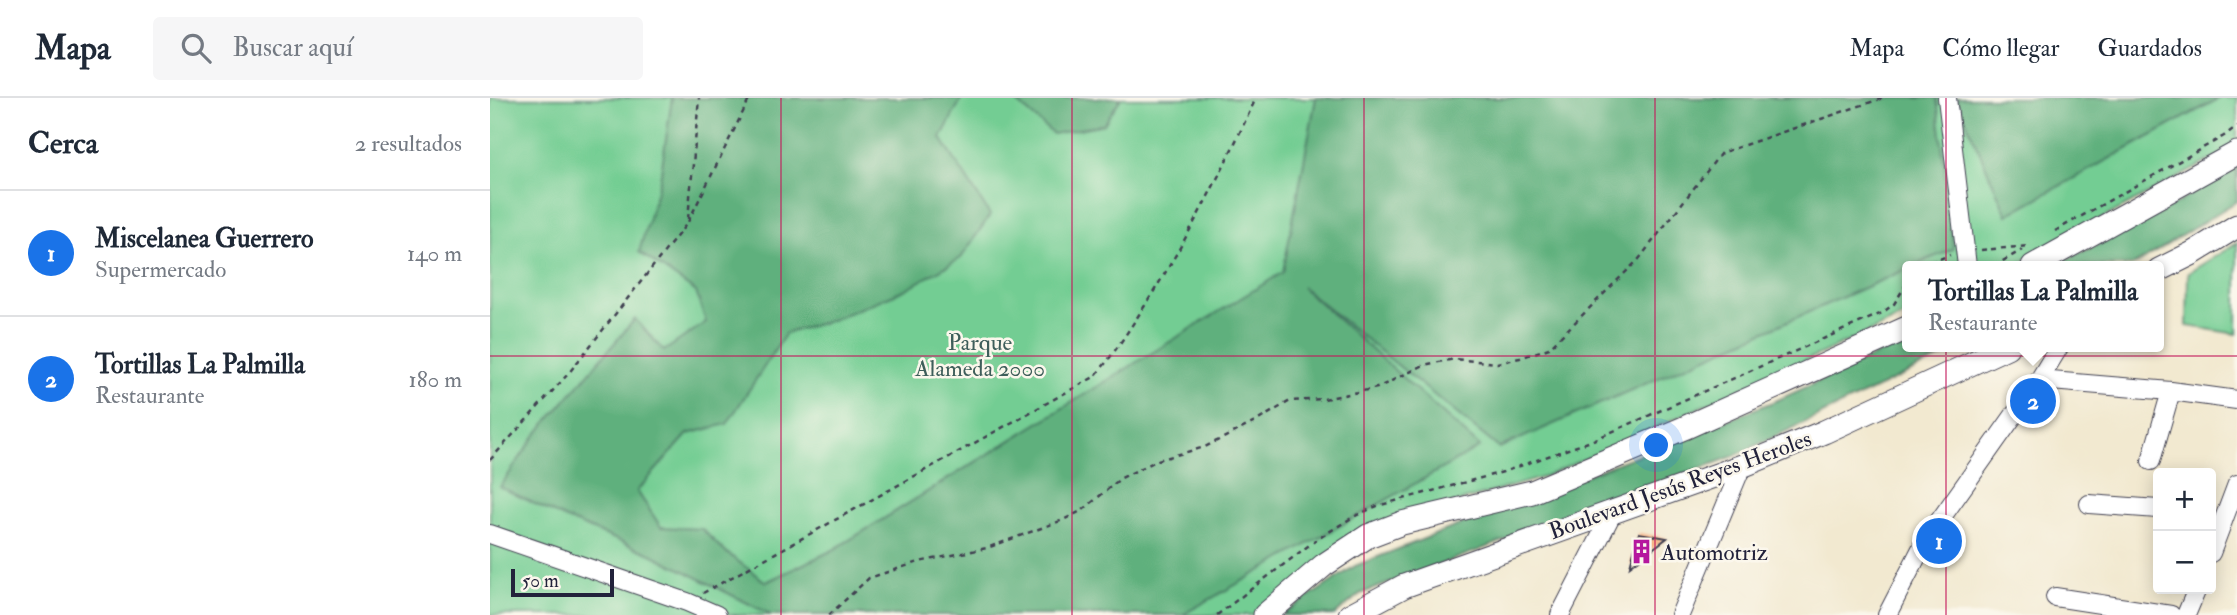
<!DOCTYPE html>
<html lang="es">
<head>
<meta charset="utf-8">
<style>
	:root { --surface:#fff; --page:#f6f6f7; --text:#1f2937; --muted:#747a83; --line:#e0e1e3; --accent:#1a73e8 }
	body { margin:0; font-family:"IM FELL Double Pica",serif; background:var(--page); color:var(--text) }
	.controls { position:absolute; right:21px; bottom:21px; display:grid; overflow:hidden; border-radius:7px; box-shadow:0 4px 18px #0003 }
	.controls button { width:63px; height:63px; display:grid; place-items:center; padding:0; border:0; border-bottom:2px solid var(--line); background:var(--surface); color:var(--text); font:35px sans-serif }
	.scale { position:absolute; left:21px; bottom:18px; width:103px; box-sizing:border-box; padding-left:7px; border:4px solid #22223b; border-top:0; font-size:19px; line-height:24px; white-space:nowrap; color:#22223b; -webkit-text-stroke:5px #fbf7ec; paint-order:stroke }
	.you { position:absolute; left:1167px; top:348px; width:24px; height:24px; margin:-18px; border:5px solid #fff; border-radius:50%; background:#1a73e8; box-shadow:0 0 0 10px #1a73e833 }
	.badge { display:grid; place-items:center; width:46px; height:46px; border-radius:50%; background:var(--accent); color:#fff; font-size:23px; font-weight:700 }
	.pin { position:absolute; translate:-50% -50%; border:4px solid #fff; box-shadow:0 2px 7px #0006 }
	.popup { position:absolute; left:1412px; top:163px; width:262px; height:91px; box-sizing:border-box; display:grid; place-content:center; border-radius:7px; background:var(--surface); filter:drop-shadow(0 2px 5px #0005); font-size:23px; white-space:nowrap; color:var(--muted) }
	.popup b { font-size:26px; color:var(--text) }
	.popup::after { content:''; position:absolute; left:50%; top:100%; margin-left:-14px; border:14px solid transparent; border-top-color:var(--surface) }
	.list { margin:0; padding:0; list-style:none }
	h2 { display:flex; justify-content:space-between; align-items:center; height:91px; margin:0; padding:0 28px; font-size:30px }
	h2 small { font-size:23px; font-weight:400; color:var(--muted) }
	.list li { display:grid; grid-template-columns:46px 1fr auto; gap:21px; align-items:center; box-sizing:border-box; height:126px; padding:0 28px; border-top:2px solid var(--line) }
	.list b { display:block; font-size:26px; white-space:nowrap }
	.list p { margin:0; font-size:23px; white-space:nowrap; color:var(--muted) }
	.list em { font-size:23px; font-style:normal; color:var(--muted) }
	.icon { flex:none; width:38px; height:38px; fill:none; stroke:currentColor; stroke-width:2; stroke-linecap:round; stroke-linejoin:round }
	.map { position:relative; flex:none; width:1747px; height:517px; overflow:hidden }
	header { display:flex; align-items:center; gap:42px; box-sizing:border-box; height:98px; padding:0 35px; background:var(--surface); border-bottom:2px solid var(--line) }
	header strong { font-size:33px }
	nav { display:flex; gap:38px; margin-inline-start:auto; font-size:24px }
	.search { width:490px; height:63px; background:var(--page); display:flex; align-items:center; gap:18px; box-sizing:border-box; padding:0 24px; border-radius:7px; color:var(--muted); font-size:26px }
	main { display:flex }
	aside { flex:1; background:var(--surface) }
	.map>svg:first-child { display:block }
	.green { fill:#73cd93; stroke:#4a7867; stroke-width:2 }
	.forest { fill:#5eb07d; stroke:#40695c; stroke-width:2 }
	.building { fill:#f4aa77 }
	.lines { fill:none; stroke-linecap:round; stroke-linejoin:round }
	.minor-casing { stroke:#414051; stroke-width:20 }
	.major-casing { stroke:#414051; stroke-width:25 }
	.path { stroke:#414051; stroke-width:2.5; stroke-dasharray:5 5; stroke-linecap:butt }
	.minor { stroke:#fff; stroke-width:18 }
	.major { stroke:#fff; stroke-width:23 }
	.grid { fill:none; stroke:#c2185b; stroke-width:2; stroke-opacity:0.55 }
	.labels { text-anchor:middle; dominant-baseline:central; stroke-width:5; stroke-linejoin:round; paint-order:stroke }
	.park-label { font-size:23px; fill:#3e5e5a; stroke:#fbf7ec }
	.street-label { font-size:23px; fill:#22223b; stroke:#fbf7ec }
	.poi-label { font-size:23px; fill:#22223b; stroke:#fbf7ec; text-anchor:start }
</style>
</head>
<body>
<header>
<strong>Mapa</strong>
<div class="search"><svg class="icon" aria-label="search" viewBox="0 0 24 24"><circle cx="10" cy="10" r="6"/><path d="M15 15l6 6"/></svg>Buscar aquí</div>
<nav><a>Mapa</a><a>Cómo llegar</a><a>Guardados</a></nav>
</header>
<main>
<aside>
<h2>Cerca<small>2 resultados</small></h2>
<ul class="list">
<li><span class="badge">1</span><div><b>Miscelanea Guerrero</b><p>Supermercado</p></div><em>140 m</em></li>
<li><span class="badge">2</span><div><b>Tortillas La Palmilla</b><p>Restaurante</p></div><em>180 m</em></li>
</ul>
</aside>
<div class="map">
<svg width="1747" height="517" viewBox="0 0 1747 517">
	<rect width="100%" height="100%" fill="#fbf7ec"/>
	<filter id="ink" filterUnits="userSpaceOnUse"><feTurbulence type="fractalNoise" baseFrequency=".0143" numOctaves="2"/><feDisplacementMap in="SourceGraphic" scale="14" xChannelSelector="R" yChannelSelector="G"/><feConvolveMatrix kernelMatrix="1 2 1 2 8 2 1 2 1" color-interpolation-filters="sRGB"/></filter>
	<filter id="wash" filterUnits="userSpaceOnUse"><feTurbulence type="fractalNoise" baseFrequency=".00686" numOctaves="4" result="noise"/><feDisplacementMap in="SourceGraphic" scale="28" xChannelSelector="R" yChannelSelector="G"/><feGaussianBlur stdDeviation="1.57" result="paint"/><feColorMatrix in="noise" values="0 0 0 0 0 0 0 0 0 0 0 0 0 0 0 0 0 1.4 0 .05"/><feComposite in="paint" operator="in"/></filter>
	<g filter="url(#wash)">
		<rect width="100%" height="100%" fill="#f2e9d0"/>
		<path class="green" d="M 0,0 L 1747,0 L 1747,48 L 1524,168 L 1417,168 L 1417,217 L 1054,379 L 875,431 L 769,517 L 0,517 Z
			M 1747,145 L 1747,236 L 1697,228 L 1698,175 Z"/>
		<path class="forest" d="M 182,0 L 472,0 L 451,40 L 500,117 L 471,160 L 414,192 L 339,223 L 296,235 L 237,326 L 198,336 L 147,393 L 171,429 L 212,431 L 233,452 L 276,484 L 343,452 L 793,174 L 826,0 L 1447,0 L 1463,151 L 1423,168 L 1417,168 L 1417,171 L 1009,350 L 812,189 L 990,349 L 692,517 L 281,517 L 161,456 L 76,421 L 10,389 L 45,338 L 145,221 L 174,253 L 216,224 L 206,194 L 149,154 L 170,82 Z
			M 522,0 L 631,0 L 614,26 L 563,36 Z
			M 1466,0 L 1730,0 L 1517,117 Z
			M 1747,69 L 1747,103 L 1643,168 L 1561,168 L 1647,129 Z
			M 1417,243 L 1417,249 L 1473,249 L 1244,358 L 870,496 L 845,517 L 792,517 L 865,468 L 1290,301 Z"/>
		<g id="blocks">
			<path class="building" d="M 1149,435 L 1177,440 L 1140,468 Z"/>
		</g>
	</g>
	<g filter="url(#ink)">
		<use href="#blocks" fill-opacity="0" stroke="#414051" stroke-width="2"/>
		<g class="lines">
			<defs>
				<path id="minor" d="M 1457,0 L 1477,168
					M 1549,282 L 1681,293 L 1747,302
					M 1661,363 L 1681,293
					M 1599,406 L 1668,411
					M 0,436 L 197,504 L 227,517
					M 1721,455 L 1747,386
					M 1565,499 L 1681,517
					M 1070,517 L 1124,412
					M 1190,517 L 1252,368
					M 1397,517 L 1435,443 L 1549,282 L 1569,249
					M 1696,517 L 1707,491"/>
				<path id="major" d="M 1543,168 L 1747,55
					M 1669,172 L 1703,155 L 1747,128
					M 775,517 L 834,467 L 878,438 L 912,425 L 1042,394 L 1194,330 L 1417,230
					M 860,517 L 914,488 L 1252,368 L 1334,334 L 1517,249"/>
			</defs>
			<use href="#minor" class="minor-casing"/>
			<use href="#major" class="major-casing"/>
			<path class="path" d="M 198,121 L 209,0
				M 1565,133 L 1734,38 L 1747,28
				M 1491,152 L 1540,148
				M 1431,168 L 1460,157
				M 1504,168 L 1532,152
				M 0,362 L 78,276 L 198,124 L 260,0
				M 213,495 L 604,279 C 623,258 638,233 654,209 C 697,142 733,72 766,0
				M 339,517 L 379,480 L 429,464 L 497,450 L 573,422 L 593,412 L 631,380 L 668,362 L 715,349 L 765,324 L 800,303 L 834,301 L 887,290 L 934,267 L 964,261 L 1007,265 L 1030,260 L 1059,250 L 1149,161 L 1231,55 L 1393,0
				M 727,517 L 826,442 L 863,419 L 887,408 L 1013,374 L 1101,343 L 1392,215 L 1404,206 L 1417,185"/>
			<use href="#minor" class="minor"/>
			<use href="#major" class="major"/>
		</g>
	</g>
	<path class="grid" d="M 291,0 L 291,517M 582,0 L 582,517M 874,0 L 874,517M 1165,0 L 1165,517M 1456,0 L 1456,517M 0,258 L 1747,258"/>
	<defs>
		<symbol id="building-bare" viewBox="-9 -9 18 18"><path d="M-4-6H4V6H1V3H-1V6H-4ZM-2.5-4.3h1.7v1.8h-1.7ZM.8-4.3h1.7v1.8H.8ZM-2.5-1h1.7V.8h-1.7ZM.8-1h1.7V.8H.8Z" fill="#b5179e" stroke="#fbf7ec" stroke-width="2.5" paint-order="stroke"/></symbol>
	</defs>
	<g fill-rule="evenodd">
		<use href="#building-bare" x="1134" y="436" width="35" height="35"/>
	</g>
	<g class="labels">
		<g class="park-label">
			<text x="490" y="244">Parque<tspan x="490" dy="26">Alameda 2000</tspan></text>
		</g>
		<g class="street-label">
			<text transform="translate(1190 387) rotate(-20)">Boulevard Jesús Reyes Heroles</text>
		</g>
		<g class="poi-label">
			<text x="1171" y="454">Automotriz</text>
		</g>
	</g>
</svg>
<div class="controls">
<button>+</button>
<button>−</button>
</div>
<div class="scale">50 m</div>
<div class="you"></div>
<div class="pin badge" style="left:1449px;top:443px">1</div>
<div class="pin badge" style="left:1543px;top:303px">2</div>
<div class="popup"><b>Tortillas La Palmilla</b>Restaurante</div>
</div>
</main>
</body>
</html>
